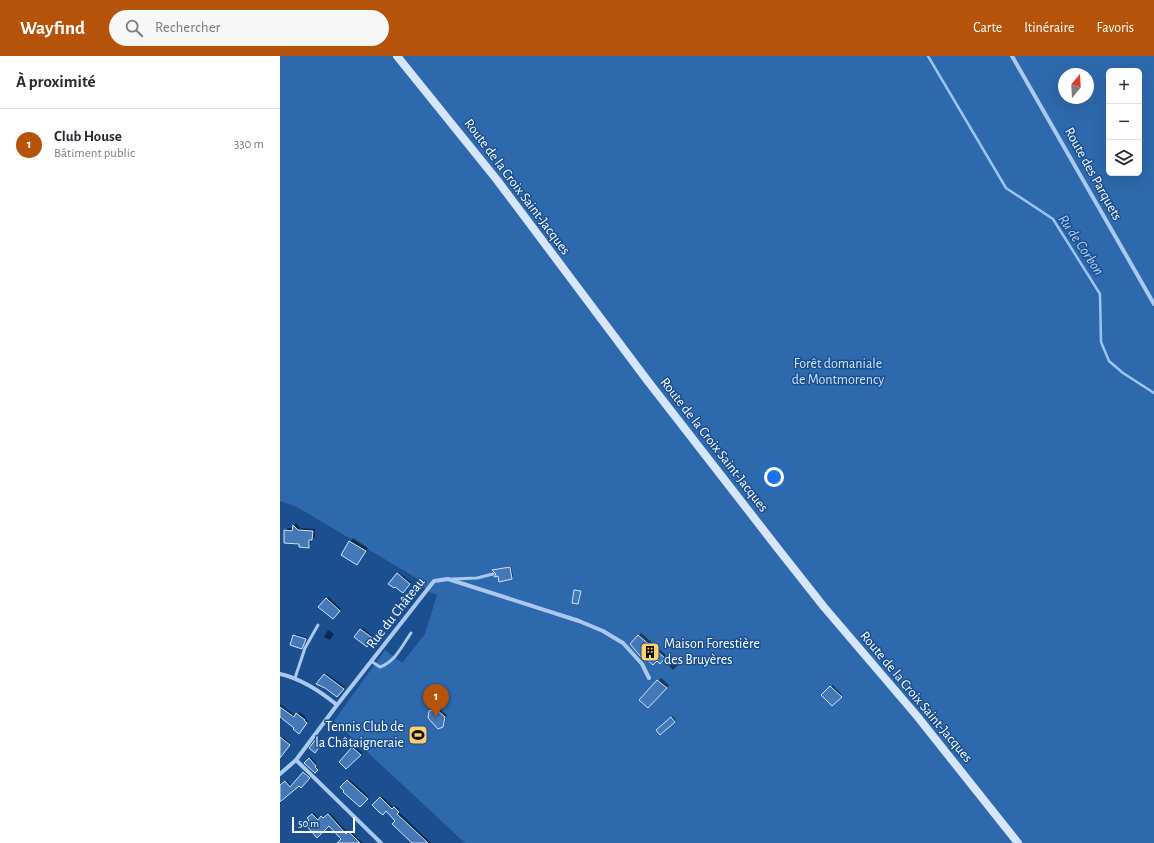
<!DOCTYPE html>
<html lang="fr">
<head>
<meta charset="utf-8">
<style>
	:root { --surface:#fff; --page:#f7f7f7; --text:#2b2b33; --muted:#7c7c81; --line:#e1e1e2; --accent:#b45309 }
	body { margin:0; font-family:"Alegreya Sans",sans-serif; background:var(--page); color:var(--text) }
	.controls { position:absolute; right:12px; top:12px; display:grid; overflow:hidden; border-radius:6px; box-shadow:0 4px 16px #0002 }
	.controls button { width:36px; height:36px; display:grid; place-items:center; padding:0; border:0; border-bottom:1px solid var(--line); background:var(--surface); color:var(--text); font:20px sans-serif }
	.compass { position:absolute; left:778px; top:12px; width:36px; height:36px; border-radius:50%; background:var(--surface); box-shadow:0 4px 16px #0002; rotate:18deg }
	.scale { position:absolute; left:12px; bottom:10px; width:63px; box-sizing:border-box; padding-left:4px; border:2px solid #fff; border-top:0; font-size:11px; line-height:14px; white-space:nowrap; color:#fff; -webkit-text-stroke:3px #1b4f8f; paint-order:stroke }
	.you { position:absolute; left:494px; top:421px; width:14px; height:14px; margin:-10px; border:3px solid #fff; border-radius:50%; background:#1a73e8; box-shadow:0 0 0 6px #1a73e833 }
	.badge { display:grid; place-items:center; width:26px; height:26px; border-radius:50%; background:var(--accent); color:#fff; font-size:13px; font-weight:700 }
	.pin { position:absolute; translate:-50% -33px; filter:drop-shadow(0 1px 2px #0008) }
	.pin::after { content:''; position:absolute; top:21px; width:14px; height:12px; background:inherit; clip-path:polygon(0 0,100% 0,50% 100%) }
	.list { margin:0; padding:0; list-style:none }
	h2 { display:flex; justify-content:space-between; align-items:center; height:52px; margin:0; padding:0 16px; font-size:17px }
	h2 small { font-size:13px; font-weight:400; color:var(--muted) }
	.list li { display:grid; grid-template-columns:26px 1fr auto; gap:12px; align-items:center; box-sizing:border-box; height:72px; padding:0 16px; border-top:1px solid var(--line) }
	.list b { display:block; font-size:15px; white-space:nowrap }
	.list p { margin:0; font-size:13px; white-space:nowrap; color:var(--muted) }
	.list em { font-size:13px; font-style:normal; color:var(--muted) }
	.icon { flex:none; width:22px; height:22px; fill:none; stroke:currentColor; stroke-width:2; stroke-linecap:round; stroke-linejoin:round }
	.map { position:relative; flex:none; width:874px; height:787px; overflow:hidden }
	header { display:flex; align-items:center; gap:24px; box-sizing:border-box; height:56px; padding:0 20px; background:var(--accent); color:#fff }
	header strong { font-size:19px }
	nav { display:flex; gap:22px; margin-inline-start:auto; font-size:14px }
	.search { width:280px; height:36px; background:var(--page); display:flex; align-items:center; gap:10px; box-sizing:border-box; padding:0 14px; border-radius:22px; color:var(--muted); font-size:15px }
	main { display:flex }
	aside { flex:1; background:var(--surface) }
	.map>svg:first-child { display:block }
	.green { fill:#2e69ad; fill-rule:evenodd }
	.shadow { fill:#0007 }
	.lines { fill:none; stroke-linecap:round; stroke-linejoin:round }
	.stream { stroke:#9cc4f0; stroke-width:2.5 }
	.building { fill:#4478b7; stroke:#cfe3fa }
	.lane { stroke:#a9c9ee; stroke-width:3 }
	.street { stroke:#a9c9ee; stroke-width:4 }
	.secondary { stroke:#d6e6fa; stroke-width:8 }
	.labels { text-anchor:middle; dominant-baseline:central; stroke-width:3; stroke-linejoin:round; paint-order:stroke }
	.street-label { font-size:14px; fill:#fff; stroke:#1b4f8f }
	.park-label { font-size:14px; fill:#cfe3fa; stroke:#1b4f8f }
	.poi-label { font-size:14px; fill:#fff; stroke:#1b4f8f; text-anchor:start }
	.water-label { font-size:15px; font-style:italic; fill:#b5d3f5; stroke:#1b4f8f }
</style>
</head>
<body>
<header>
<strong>Wayfind</strong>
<div class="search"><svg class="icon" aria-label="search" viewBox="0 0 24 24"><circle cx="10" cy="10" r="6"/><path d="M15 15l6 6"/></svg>Rechercher</div>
<nav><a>Carte</a><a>Itinéraire</a><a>Favoris</a></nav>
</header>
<main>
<aside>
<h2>À proximité<small></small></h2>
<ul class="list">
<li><span class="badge">1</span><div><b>Club House</b><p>Bâtiment public</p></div><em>330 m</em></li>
</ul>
</aside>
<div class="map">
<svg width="874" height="787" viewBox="0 0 874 787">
	<rect width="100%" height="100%" fill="#1b4f8f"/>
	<path class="green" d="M 0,0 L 874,0 L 874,787 L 185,787 L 54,665 L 105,594 L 122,607 L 145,578 L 157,539 L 147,535 L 138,523 L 17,451 L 0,445 ZM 829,15 L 859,15 L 859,117 L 829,117 ZM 784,18 L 808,18 L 808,42 L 784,42 Z"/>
	<path class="shadow" d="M 16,467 L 20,472 L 35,473 L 35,481 L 31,484 L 31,488 L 28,491 L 20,487 L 5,475 L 8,472 L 14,472 L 14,469 Z
		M 73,482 L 88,492 L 77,508 L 62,499 Z
		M 231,510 L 233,520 L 232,522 L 217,517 L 214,514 Z
		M 119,517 L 131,526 L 123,536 L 110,527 Z
		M 49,541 L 61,553 L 53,562 L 40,551 Z
		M 83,572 L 94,581 L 89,588 L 75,581 Z
		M 48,574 L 54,578 L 50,584 L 44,581 Z
		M 361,577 L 386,599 L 380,607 L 351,588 Z
		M 16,578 L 27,582 L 23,590 L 14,580 Z
		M 394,606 L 398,609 L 393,614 L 389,610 Z
		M 46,617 L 65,631 L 57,640 L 44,619 Z
		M 381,622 L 389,629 L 368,651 L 361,644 Z
		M 553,629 L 562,639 L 552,649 L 543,639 Z
		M 0,648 L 16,660 L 19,656 L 26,661 L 25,662 L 28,665 L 20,675 L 3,662 L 1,664 L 0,663 Z
		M 158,652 L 167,659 L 164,669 L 162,671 L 150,656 Z
		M 393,660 L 396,664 L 380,678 L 377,675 Z
		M 3,681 L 10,687 L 0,701 L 0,685 Z
		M 39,682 L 43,685 L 37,694 L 31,692 Z
		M 75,690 L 82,697 L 66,712 L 60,706 Z
		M 31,701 L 37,708 L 35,709 L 38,712 L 35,716 L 25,707 Z
		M 25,715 L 30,720 L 21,731 L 19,729 L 1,743 L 3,745 L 0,748 L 0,730 L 7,724 L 12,731 Z
		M 69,723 L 89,741 L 80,750 L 61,731 Z
		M 102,740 L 114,752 L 116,750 L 120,754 L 118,755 L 151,787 L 133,787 L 117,765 L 106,754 L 93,749 Z
		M 34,757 L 40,763 L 43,760 L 45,762 L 50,757 L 68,777 L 70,775 L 83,787 L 61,787 L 63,783 L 49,769 L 30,764 L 29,762 Z"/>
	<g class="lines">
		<path class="stream" d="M 648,0 L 726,132 L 773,163 L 820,238 L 821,286 L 829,305 L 843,317 L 874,337"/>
	</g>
	<path class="building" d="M 13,469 L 18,474 L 33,475 L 32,484 L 29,484 L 29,492 L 19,491 L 19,488 L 4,487 L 4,474 L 12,475 Z
		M 69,485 L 86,495 L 77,509 L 61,499 Z
		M 230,511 L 232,523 L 219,526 L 218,520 L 214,521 L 216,518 L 212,514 Z
		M 117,517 L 130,528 L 123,537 L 115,531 L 114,532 L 108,528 Z
		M 294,534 L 301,535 L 298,548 L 292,547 Z
		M 46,542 L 60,555 L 53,563 L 38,551 Z
		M 80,573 L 94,583 L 87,591 L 74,581 Z
		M 13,579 L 26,583 L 22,593 L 10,589 Z
		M 358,579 L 385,602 L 380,608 L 377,605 L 373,609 L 364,601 L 361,601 L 350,588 Z
		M 44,618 L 64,633 L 57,641 L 45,632 L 36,628 Z
		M 377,624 L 387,632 L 368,652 L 359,644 Z
		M 550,630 L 562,641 L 552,650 L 541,639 Z
		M 0,651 L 14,661 L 16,657 L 25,664 L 24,664 L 27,667 L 19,678 L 13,673 L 14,672 L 0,661 Z
		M 156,653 L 165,661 L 163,671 L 158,673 L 148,662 L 149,655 Z
		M 391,661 L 395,666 L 380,679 L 376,674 Z
		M 0,681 L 10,689 L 0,702 Z
		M 36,683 L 42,687 L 35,697 L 29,692 Z
		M 72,691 L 81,699 L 66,713 L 59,706 Z
		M 29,702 L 36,710 L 35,711 L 38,714 L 35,717 L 24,707 Z
		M 23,716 L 30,722 L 21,732 L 19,730 L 0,746 L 0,729 L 5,725 L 10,731 Z
		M 67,724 L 88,743 L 80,751 L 63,736 L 64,735 L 60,731 Z
		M 100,741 L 112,753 L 114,751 L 119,756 L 117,758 L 148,787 L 132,787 L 112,768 L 115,765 L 106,755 L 103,759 L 99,756 L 92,749 Z
		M 32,758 L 38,764 L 41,760 L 43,762 L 48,758 L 66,778 L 68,775 L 80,787 L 57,787 L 61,783 L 49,770 L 37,782 L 25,768 L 29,764 L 27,762 Z"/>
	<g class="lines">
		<path class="lane" d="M 172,523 L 197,522 L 213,518
			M 91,605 L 100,611 C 115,606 122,590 131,577
			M 15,622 L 25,592 L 38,569"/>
		<path class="street" d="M 732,0 L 874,248
			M 0,618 C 22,623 40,635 57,649
			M 16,704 L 101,787
			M 0,718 L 16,704 L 57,649 L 154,525 L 168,523 L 299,565 L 323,575 L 343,587 L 362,608 L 369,622"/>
		<path class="secondary" d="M 117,0 L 217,124 L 367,324 L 499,494 L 544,551 L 637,660 L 738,787"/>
	</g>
	<defs>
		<symbol id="building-square" viewBox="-11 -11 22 22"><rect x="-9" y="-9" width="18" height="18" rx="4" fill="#ffd166" stroke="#1b4f8f"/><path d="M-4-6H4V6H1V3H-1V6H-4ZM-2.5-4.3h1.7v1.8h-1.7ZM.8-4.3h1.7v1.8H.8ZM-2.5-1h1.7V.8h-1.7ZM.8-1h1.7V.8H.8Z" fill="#111"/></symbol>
		<symbol id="stadium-square" viewBox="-11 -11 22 22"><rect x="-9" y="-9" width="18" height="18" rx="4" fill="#ffd166" stroke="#1b4f8f"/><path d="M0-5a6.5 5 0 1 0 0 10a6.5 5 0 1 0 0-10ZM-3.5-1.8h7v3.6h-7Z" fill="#111"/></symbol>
	</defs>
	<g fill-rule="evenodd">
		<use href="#building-square" x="359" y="585" width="22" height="22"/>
		<use href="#stadium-square" x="127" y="668" width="22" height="22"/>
	</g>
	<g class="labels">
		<g class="street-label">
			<text transform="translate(813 118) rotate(61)">Route des Parquets</text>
			<text transform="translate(237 131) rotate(53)">Route de la Croix Saint-Jacques</text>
			<text transform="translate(434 389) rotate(52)">Route de la Croix Saint-Jacques</text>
			<text transform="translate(116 557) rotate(-52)">Rue du Château</text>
			<text transform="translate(636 641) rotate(50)">Route de la Croix Saint-Jacques</text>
		</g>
		<g class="park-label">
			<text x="558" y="308">Forêt domaniale<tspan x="558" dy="16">de Montmorency</tspan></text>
		</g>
		<g class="poi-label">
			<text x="384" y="588">Maison Forestière<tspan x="384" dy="16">des Bruyères</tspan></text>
			<text x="124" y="671" text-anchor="end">Tennis Club de<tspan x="124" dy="16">la Châtaigneraie</tspan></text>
		</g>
		<g class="water-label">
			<text transform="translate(801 189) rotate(56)">Ru de Corbon</text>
		</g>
	</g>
</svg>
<div class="controls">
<button>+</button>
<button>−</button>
<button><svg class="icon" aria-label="layers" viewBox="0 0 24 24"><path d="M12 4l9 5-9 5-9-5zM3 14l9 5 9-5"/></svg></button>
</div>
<svg class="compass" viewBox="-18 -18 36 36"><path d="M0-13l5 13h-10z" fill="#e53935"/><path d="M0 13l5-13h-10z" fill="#7c7c81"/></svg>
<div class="scale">50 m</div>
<div class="you"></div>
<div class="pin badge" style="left:156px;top:661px">1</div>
</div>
</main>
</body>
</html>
